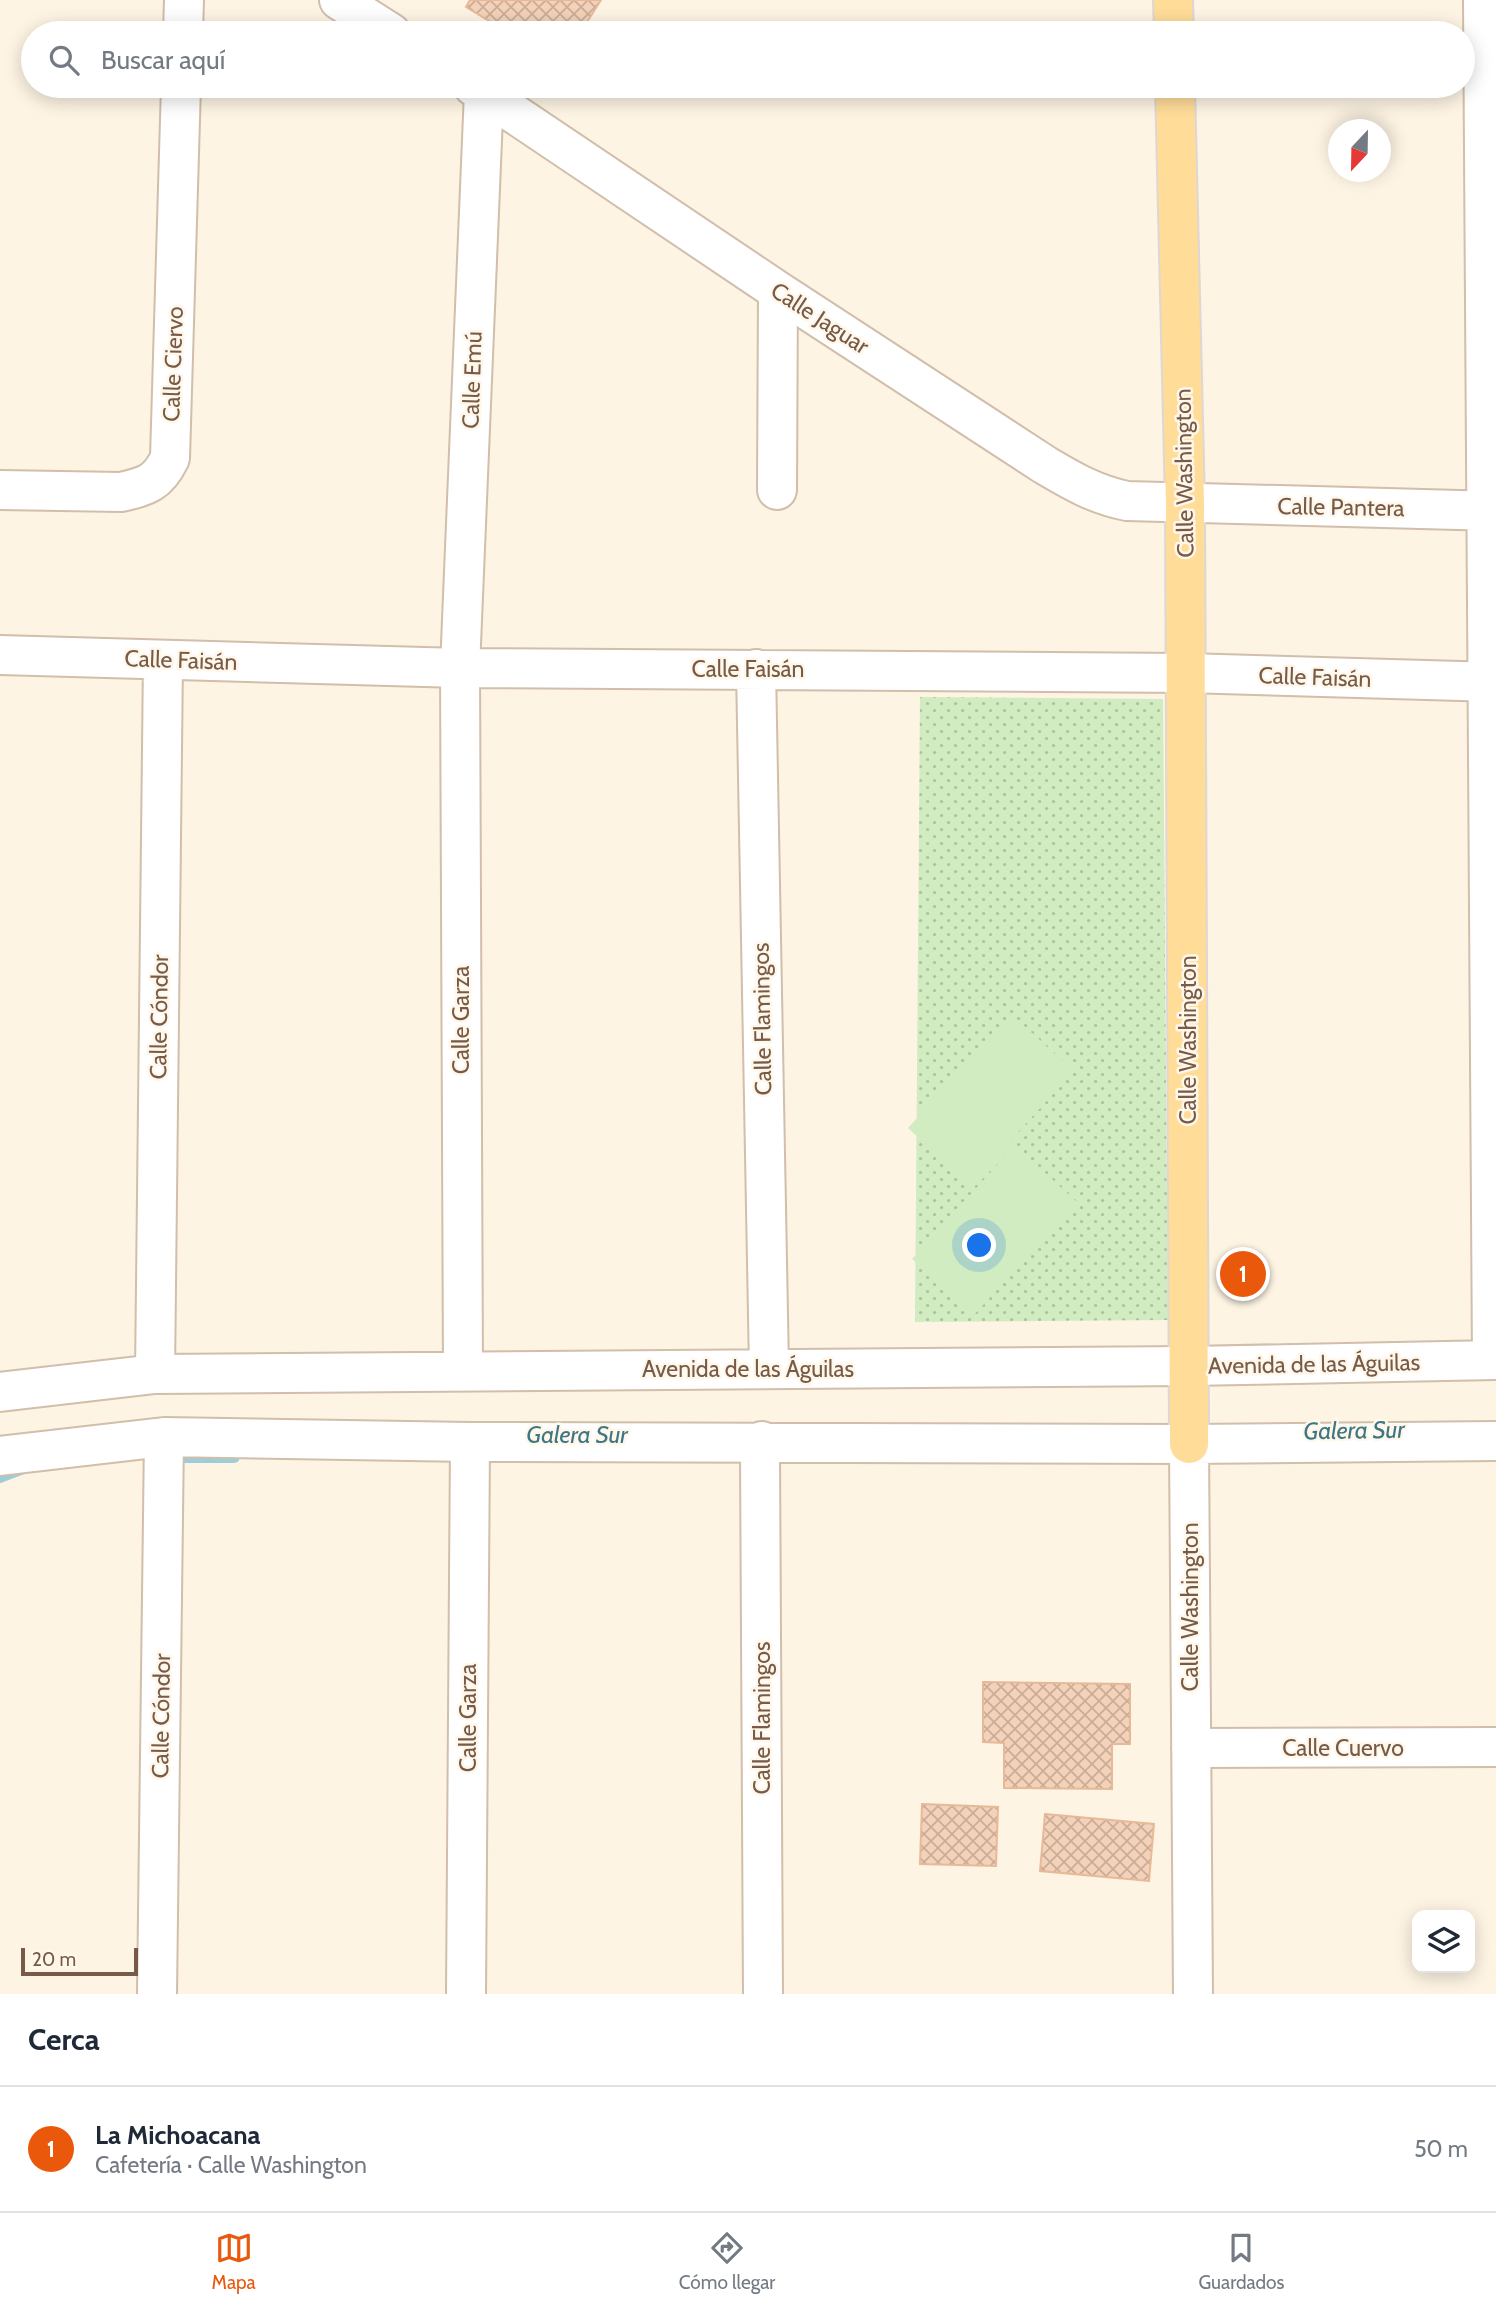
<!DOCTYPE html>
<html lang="es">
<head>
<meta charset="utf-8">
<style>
	:root { --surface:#fff; --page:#f2f2f3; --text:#1f2937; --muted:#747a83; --line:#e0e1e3; --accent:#ea580c }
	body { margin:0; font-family:Cabin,sans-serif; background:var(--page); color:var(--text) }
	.controls { position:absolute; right:21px; bottom:21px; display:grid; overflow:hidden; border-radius:14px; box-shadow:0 4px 18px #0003 }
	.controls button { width:63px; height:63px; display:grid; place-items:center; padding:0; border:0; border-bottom:2px solid var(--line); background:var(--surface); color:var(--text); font:35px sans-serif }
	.compass { position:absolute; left:1328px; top:119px; width:63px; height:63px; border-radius:50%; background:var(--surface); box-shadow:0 4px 18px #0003; rotate:202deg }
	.scale { position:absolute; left:21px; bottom:18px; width:117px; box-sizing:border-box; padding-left:7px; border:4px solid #775a47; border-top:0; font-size:19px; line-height:24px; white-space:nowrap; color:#775a47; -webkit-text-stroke:5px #fff7ea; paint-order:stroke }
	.you { position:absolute; left:980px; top:1246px; width:24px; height:24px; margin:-18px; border:5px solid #fff; border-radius:50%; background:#1a73e8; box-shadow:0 0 0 10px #1a73e833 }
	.badge { display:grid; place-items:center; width:46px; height:46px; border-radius:50%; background:var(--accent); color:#fff; font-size:23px; font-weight:700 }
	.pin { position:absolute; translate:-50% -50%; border:4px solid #fff; box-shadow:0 2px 7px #0006 }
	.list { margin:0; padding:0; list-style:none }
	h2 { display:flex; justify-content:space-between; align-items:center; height:91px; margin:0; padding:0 28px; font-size:30px }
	h2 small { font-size:23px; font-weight:400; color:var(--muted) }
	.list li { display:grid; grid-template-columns:46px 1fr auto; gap:21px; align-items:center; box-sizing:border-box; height:126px; padding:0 28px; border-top:2px solid var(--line) }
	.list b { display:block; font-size:26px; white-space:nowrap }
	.list p { margin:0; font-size:23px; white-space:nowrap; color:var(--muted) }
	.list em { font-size:23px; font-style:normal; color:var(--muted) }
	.icon { flex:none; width:38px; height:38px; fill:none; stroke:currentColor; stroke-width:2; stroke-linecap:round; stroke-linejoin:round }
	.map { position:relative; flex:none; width:1496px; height:1994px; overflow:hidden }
	.search { position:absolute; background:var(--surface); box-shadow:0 4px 18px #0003; left:21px; right:21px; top:21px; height:77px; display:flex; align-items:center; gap:18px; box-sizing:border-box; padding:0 24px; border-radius:38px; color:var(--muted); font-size:26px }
	.sheet { height:217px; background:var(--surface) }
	nav { display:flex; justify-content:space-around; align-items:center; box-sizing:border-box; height:98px; border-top:2px solid var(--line); background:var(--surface); font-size:19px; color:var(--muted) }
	nav a { display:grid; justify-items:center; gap:4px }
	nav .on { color:var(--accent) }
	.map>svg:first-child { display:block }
	.grass { fill:url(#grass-dots) }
	.garden { fill:#d1ecc0 }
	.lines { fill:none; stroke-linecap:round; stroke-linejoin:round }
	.stream { stroke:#9cceda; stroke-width:12 }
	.building { fill:url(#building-cross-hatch); stroke:#e8b999; stroke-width:2 }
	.minor-casing { stroke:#d1beab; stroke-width:42 }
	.major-casing { stroke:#ded7d3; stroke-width:42 }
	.minor { stroke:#fff; stroke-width:38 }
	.major { stroke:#ffdc98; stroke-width:38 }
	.labels { text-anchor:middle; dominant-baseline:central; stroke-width:5; stroke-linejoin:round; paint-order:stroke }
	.street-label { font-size:23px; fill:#775a47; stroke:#fff7ea }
	.water-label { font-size:24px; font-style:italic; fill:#3d7684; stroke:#fff7ea }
</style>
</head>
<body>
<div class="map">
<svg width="1496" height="1994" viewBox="0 0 1496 1994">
	<defs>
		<pattern id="grass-dots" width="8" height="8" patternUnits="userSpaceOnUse" patternTransform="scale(1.75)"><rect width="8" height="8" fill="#d1ecc0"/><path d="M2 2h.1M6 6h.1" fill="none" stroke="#aec29e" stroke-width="1.8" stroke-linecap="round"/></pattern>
		<pattern id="building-cross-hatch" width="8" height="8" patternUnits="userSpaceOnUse" patternTransform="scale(1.75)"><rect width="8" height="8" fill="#f4d2b9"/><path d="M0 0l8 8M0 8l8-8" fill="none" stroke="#caad98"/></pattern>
	</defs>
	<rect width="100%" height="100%" fill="#fdf4e3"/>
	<path class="grass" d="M 920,697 L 1163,699 L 1168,1320 L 915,1322 Z"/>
	<path class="garden" d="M 1012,1015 L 1074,1071 L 970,1185 L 908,1128 Z
		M 1015,1145 L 1077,1202 L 974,1315 L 912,1259 Z"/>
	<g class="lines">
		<path class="stream" d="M 168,1457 L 234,1457
			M 0,1477 L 21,1469"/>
	</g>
	<path class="building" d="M 470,0 L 601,0 L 580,33 L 509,33 L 466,7 Z
		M 983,1682 L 1130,1684 L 1130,1744 L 1112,1744 L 1112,1789 L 1004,1788 L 1004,1743 L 983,1742 Z
		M 922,1804 L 998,1807 L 996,1866 L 920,1864 Z
		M 1045,1814 L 1154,1824 L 1149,1881 L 1040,1871 Z"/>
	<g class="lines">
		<defs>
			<path id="minor" d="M 339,0 L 391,33
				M 1483,0 L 1492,1360
				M 183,33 L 184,0
				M 473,86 L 778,291 L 1045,465 C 1072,481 1096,495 1127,501 L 1496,511
				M 0,490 L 121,492 C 147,486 158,483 170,458 L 181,86
				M 777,490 L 778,291
				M 0,655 L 460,668 L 1186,673 L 1496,682
				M 756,669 L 769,1369
				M 463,1371 L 460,668 L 484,92
				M 155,1374 L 163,660
				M 0,1392 L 155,1374 L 1189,1366 L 1496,1360
				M 762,1441 L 760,1454 L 763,1994
				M 1189,1444 L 1193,1994
				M 0,1456 L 164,1437 L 470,1442 L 1189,1444 L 1496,1441
				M 1191,1748 L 1496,1747
				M 157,1994 L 164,1437
				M 466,1994 L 470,1442"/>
			<path id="major" d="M 1173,0 L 1174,33
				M 1175,86 L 1185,503 L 1189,1444"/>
		</defs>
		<use href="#minor" class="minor-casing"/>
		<use href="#major" class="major-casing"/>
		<use href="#minor" class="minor"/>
		<use href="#major" class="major"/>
	</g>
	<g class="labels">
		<g class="street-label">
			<text transform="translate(820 318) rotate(33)">Calle Jaguar</text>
			<text transform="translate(173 364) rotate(-88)">Calle Ciervo</text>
			<text transform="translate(472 380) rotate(-88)">Calle Emú</text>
			<text transform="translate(1184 473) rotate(-91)">Calle Washington</text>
			<text transform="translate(1341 507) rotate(1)">Calle Pantera</text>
			<text transform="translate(181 660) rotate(2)">Calle Faisán</text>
			<text x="748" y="669">Calle Faisán</text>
			<text transform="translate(1315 677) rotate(2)">Calle Faisán</text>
			<text transform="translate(159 1017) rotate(-89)">Calle Cóndor</text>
			<text transform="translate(762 1019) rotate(-91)">Calle Flamingos</text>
			<text transform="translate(461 1020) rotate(-90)">Calle Garza</text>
			<text transform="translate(1188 1040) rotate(-90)">Calle Washington</text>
			<text transform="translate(1314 1364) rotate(-1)">Avenida de las Águilas</text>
			<text x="748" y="1369">Avenida de las Águilas</text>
			<text transform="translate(1190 1607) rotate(-90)">Calle Washington</text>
			<text transform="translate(161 1716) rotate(-89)">Calle Cóndor</text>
			<text transform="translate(468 1718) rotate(-90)">Calle Garza</text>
			<text transform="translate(762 1718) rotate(-90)">Calle Flamingos</text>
			<text x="1343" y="1748">Calle Cuervo</text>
		</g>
		<g class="water-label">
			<text transform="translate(1354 1430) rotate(-1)">Galera Sur</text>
			<text x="577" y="1434">Galera Sur</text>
		</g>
	</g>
</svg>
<div class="controls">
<button><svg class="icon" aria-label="layers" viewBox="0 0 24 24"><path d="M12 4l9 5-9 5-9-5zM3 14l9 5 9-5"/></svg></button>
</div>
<svg class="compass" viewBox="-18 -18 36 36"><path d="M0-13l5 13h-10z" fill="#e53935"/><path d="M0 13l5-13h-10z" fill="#747a83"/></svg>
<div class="scale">20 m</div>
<div class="you"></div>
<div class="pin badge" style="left:1243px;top:1274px">1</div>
<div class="search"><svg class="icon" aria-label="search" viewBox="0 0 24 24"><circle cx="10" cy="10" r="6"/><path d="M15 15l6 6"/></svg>Buscar aquí</div>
</div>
<section class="sheet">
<h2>Cerca<small></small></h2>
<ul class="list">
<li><span class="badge">1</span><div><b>La Michoacana</b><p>Cafetería · Calle Washington</p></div><em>50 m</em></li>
</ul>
</section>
<nav>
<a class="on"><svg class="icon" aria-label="map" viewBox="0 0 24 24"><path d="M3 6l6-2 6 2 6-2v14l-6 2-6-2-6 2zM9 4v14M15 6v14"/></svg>Mapa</a>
<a><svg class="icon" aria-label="directions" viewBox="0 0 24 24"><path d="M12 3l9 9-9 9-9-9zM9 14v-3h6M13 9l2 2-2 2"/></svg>Cómo llegar</a>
<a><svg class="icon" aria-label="saved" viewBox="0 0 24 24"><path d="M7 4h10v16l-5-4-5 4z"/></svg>Guardados</a>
</nav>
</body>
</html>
